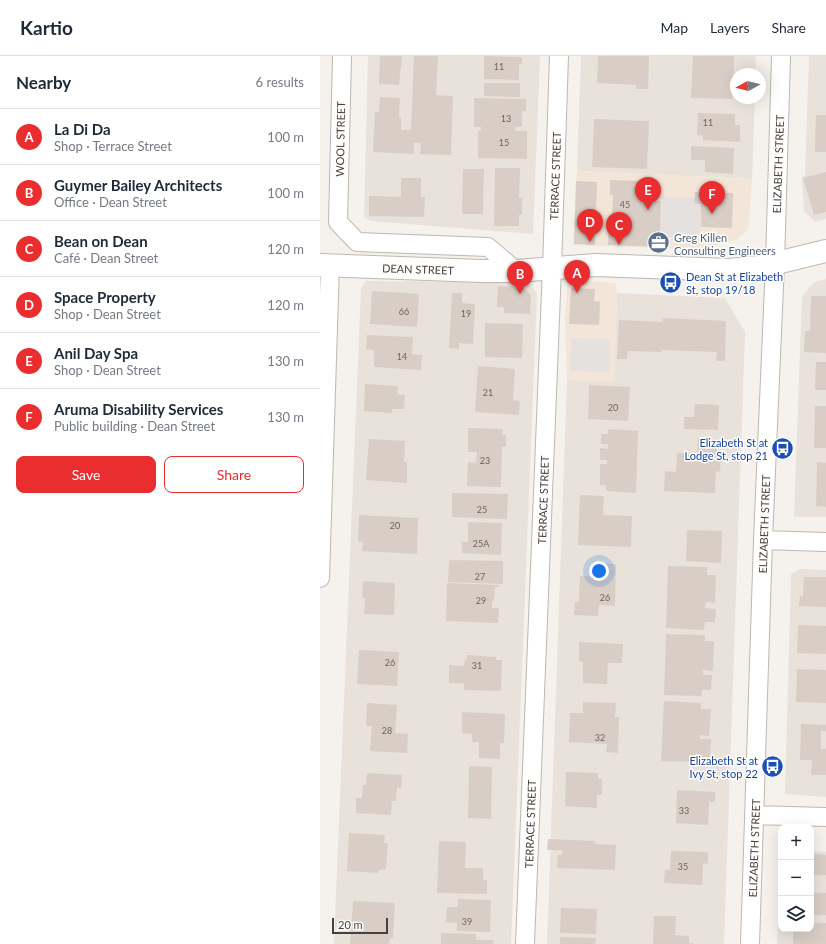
<!DOCTYPE html>
<html lang="en">
<head>
<meta charset="utf-8">
<style>
	:root { --surface:#fff; --page:#f2f2f3; --text:#1f2937; --muted:#747a83; --line:#e0e1e3; --accent:#ea2d2e }
	body { margin:0; font-family:Lato,sans-serif; background:var(--page); color:var(--text) }
	.controls { position:absolute; right:12px; bottom:12px; display:grid; overflow:hidden; border-radius:8px; box-shadow:0 4px 16px #0002 }
	.controls button { width:36px; height:36px; display:grid; place-items:center; padding:0; border:0; border-bottom:1px solid var(--line); background:var(--surface); color:var(--text); font:20px sans-serif }
	.compass { position:absolute; left:410px; top:12px; width:36px; height:36px; border-radius:50%; background:var(--surface); box-shadow:0 4px 16px #0002; rotate:262deg }
	.scale { position:absolute; left:12px; bottom:10px; width:56px; box-sizing:border-box; padding-left:4px; border:2px solid #49403a; border-top:0; font-size:11px; line-height:14px; white-space:nowrap; color:#49403a; -webkit-text-stroke:3px #fff; paint-order:stroke }
	.you { position:absolute; left:279px; top:515px; width:14px; height:14px; margin:-10px; border:3px solid #fff; border-radius:50%; background:#1a73e8; box-shadow:0 0 0 6px #1a73e833 }
	.badge { display:grid; place-items:center; width:26px; height:26px; border-radius:50%; background:var(--accent); color:#fff; font-size:13px; font-weight:700 }
	.pin { position:absolute; translate:-50% -33px; filter:drop-shadow(0 1px 2px #0008) }
	.pin::after { content:''; position:absolute; top:21px; width:14px; height:12px; background:inherit; clip-path:polygon(0 0,100% 0,50% 100%) }
	.list { margin:0; padding:0; list-style:none }
	h2 { display:flex; justify-content:space-between; align-items:center; height:52px; margin:0; padding:0 16px; font-size:17px }
	h2 small { font-size:13px; font-weight:400; color:var(--muted) }
	.list li { display:grid; grid-template-columns:26px 1fr auto; gap:12px; align-items:center; box-sizing:border-box; height:56px; padding:0 16px; border-top:1px solid var(--line) }
	.list b { display:block; font-size:15px; white-space:nowrap }
	.list p { margin:0; font-size:13px; white-space:nowrap; color:var(--muted) }
	.list em { font-size:13px; font-style:normal; color:var(--muted) }
	.actions { display:flex; gap:8px; padding:12px 16px }
	.actions a { flex:1; padding:9px 0; border:1px solid var(--accent); border-radius:8px; text-align:center; font-size:14px; color:var(--accent) }
	.actions .main { background:var(--accent); color:#fff }
	.icon { flex:none; width:22px; height:22px; fill:none; stroke:currentColor; stroke-width:2; stroke-linecap:round; stroke-linejoin:round }
	.map { position:relative; flex:none; width:506px; height:888px; overflow:hidden }
	header { display:flex; align-items:center; gap:24px; box-sizing:border-box; height:56px; padding:0 20px; background:var(--surface); border-bottom:1px solid var(--line) }
	header strong { font-size:19px }
	nav { display:flex; gap:22px; margin-inline-start:auto; font-size:14px }
	main { display:flex }
	aside { flex:1; background:var(--surface) }
	.map>svg:first-child { display:block }
	.residential { fill:#e8e2da }
	.commercial { fill:#f4e5d9 }
	.parking { fill:#e4e1df }
	.building { fill:#d9cec5 }
	.lines { fill:none; stroke-linecap:round; stroke-linejoin:round }
	.minor-casing { stroke:#c0b7af; stroke-width:20 }
	.tertiary-casing { stroke:#c0b7af; stroke-width:24 }
	.minor { stroke:#fff; stroke-width:18 }
	.tertiary { stroke:#fff; stroke-width:22 }
	.labels { text-anchor:middle; dominant-baseline:central; stroke-width:3; stroke-linejoin:round; paint-order:stroke }
	.number-label { font-size:9px; fill:#6d645d }
	.street-label { font-size:11px; fill:#49403a; stroke:#fff }
	.service-label { font-size:11px; fill:#4e5e75; stroke:#fff; text-anchor:start }
	.transit-label { font-size:11px; fill:#164399; stroke:#fff; text-anchor:end }
</style>
</head>
<body>
<header>
<strong>Kartio</strong>
<nav><a>Map</a><a>Layers</a><a>Share</a></nav>
</header>
<main>
<aside>
<h2>Nearby<small>6 results</small></h2>
<ul class="list">
<li><span class="badge">A</span><div><b>La Di Da</b><p>Shop · Terrace Street</p></div><em>100 m</em></li>
<li><span class="badge">B</span><div><b>Guymer Bailey Architects</b><p>Office · Dean Street</p></div><em>100 m</em></li>
<li><span class="badge">C</span><div><b>Bean on Dean</b><p>Café · Dean Street</p></div><em>120 m</em></li>
<li><span class="badge">D</span><div><b>Space Property</b><p>Shop · Dean Street</p></div><em>120 m</em></li>
<li><span class="badge">E</span><div><b>Anil Day Spa</b><p>Shop · Dean Street</p></div><em>130 m</em></li>
<li><span class="badge">F</span><div><b>Aruma Disability Services</b><p>Public building · Dean Street</p></div><em>130 m</em></li>
</ul>
<div class="actions"><a class="main">Save</a><a>Share</a></div>
</aside>
<div class="map">
<svg width="506" height="888" viewBox="0 0 506 888">
	<rect width="100%" height="100%" fill="#f5f1ec"/>
	<path class="residential" d="M 48,0 L 220,0 L 213,178 L 51,165 L 44,161 Z
		M 261,0 L 436,0 L 435,18 L 416,18 L 416,42 L 435,42 L 432,123 L 257,115 Z
		M 489,0 L 506,0 L 506,163 L 495,166 L 484,155 L 482,121 L 485,119 Z
		M 506,223 L 506,461 L 474,461 L 482,240 L 494,226 Z
		M 46,225 L 207,226 L 217,237 L 191,888 L 14,888 L 41,232 Z
		M 297,237 L 405,242 L 425,276 L 404,888 L 227,888 L 247,324 L 294,325 Z
		M 480,513 L 506,514 L 506,741 L 465,738 L 471,518 Z
		M 461,793 L 461,873 L 491,873 L 491,795 L 506,796 L 506,888 L 457,888 Z"/>
	<path class="commercial" d="M 257,115 L 432,123 L 428,173 L 418,183 L 381,193 L 253,189 Z
		M 252,224 L 296,227 L 297,237 L 294,325 L 247,324 L 245,263 L 247,231 Z"/>
	<path class="parking" d="M 342,141 L 375,142 L 374,147 L 381,148 L 380,182 L 341,181 Z
		M 251,282 L 290,283 L 289,316 L 250,315 Z"/>
	<path class="building" d="M 60,0 L 82,0 L 79,29 L 59,28 Z
		M 94,0 L 118,0 L 116,39 L 133,40 L 131,99 L 100,98 L 101,87 L 94,87 L 94,98 L 53,96 L 55,56 L 59,56 L 60,41 L 80,42 L 79,62 L 81,62 L 81,74 L 91,74 Z
		M 164,0 L 202,1 L 202,8 L 199,8 L 199,24 L 164,23 Z
		M 278,0 L 329,0 L 328,33 L 316,33 L 316,29 L 277,27 Z
		M 373,0 L 414,0 L 413,43 L 371,42 Z
		M 164,27 L 200,27 L 200,41 L 164,40 Z
		M 154,42 L 206,43 L 206,55 L 202,55 L 202,71 L 195,71 L 195,75 L 207,75 L 207,103 L 158,102 L 158,75 L 161,75 L 161,71 L 154,71 Z
		M 378,57 L 415,58 L 415,69 L 420,69 L 420,86 L 383,84 L 383,80 L 377,79 Z
		M 496,59 L 506,59 L 506,96 L 495,96 Z
		M 274,63 L 329,65 L 327,113 L 272,111 Z
		M 371,90 L 414,92 L 413,118 L 385,116 L 385,104 L 371,104 Z
		M 175,112 L 200,112 L 199,142 L 202,142 L 202,159 L 199,159 L 199,170 L 174,170 Z
		M 143,113 L 164,113 L 163,158 L 142,158 Z
		M 506,116 L 506,156 L 494,159 L 483,122 Z
		M 81,122 L 101,122 L 101,141 L 105,141 L 104,161 L 49,160 L 49,140 L 81,141 Z
		M 290,124 L 320,125 L 319,144 L 341,145 L 340,191 L 288,189 L 289,161 L 292,161 L 293,139 L 290,139 Z
		M 256,125 L 277,126 L 275,189 L 254,188 Z
		M 375,136 L 413,137 L 412,172 L 381,171 L 381,148 L 374,147 Z
		M 178,230 L 203,231 L 211,239 L 210,258 L 184,257 L 184,251 L 177,251 Z
		M 251,232 L 275,233 L 274,245 L 280,246 L 279,269 L 249,268 Z
		M 52,235 L 99,238 L 97,271 L 50,268 Z
		M 132,237 L 142,237 L 142,247 L 155,248 L 153,288 L 139,287 L 139,293 L 129,292 Z
		M 491,240 L 506,240 L 506,297 L 484,296 L 485,275 L 490,275 Z
		M 343,262 L 406,265 L 405,305 L 396,305 L 397,296 L 341,294 L 341,296 L 308,295 L 307,303 L 297,303 L 299,264 L 342,266 Z
		M 165,267 L 203,268 L 202,302 L 165,301 Z
		M 47,279 L 93,281 L 92,298 L 102,299 L 101,314 L 54,311 L 54,294 L 46,293 Z
		M 496,306 L 506,306 L 506,334 L 495,334 Z
		M 158,310 L 195,313 L 193,344 L 200,345 L 199,359 L 155,356 Z
		M 45,328 L 78,330 L 77,338 L 85,339 L 84,353 L 72,353 L 72,357 L 44,355 Z
		M 269,329 L 310,331 L 308,365 L 268,363 Z
		M 375,348 L 399,349 L 398,374 L 364,373 L 364,361 L 374,361 Z
		M 495,350 L 506,350 L 506,392 L 494,392 Z
		M 148,372 L 183,373 L 182,379 L 186,379 L 186,391 L 182,391 L 181,431 L 147,430 L 148,406 L 156,407 L 157,396 L 148,396 Z
		M 288,373 L 318,375 L 316,437 L 286,435 L 286,429 L 280,429 L 280,408 L 287,408 L 287,404 L 280,404 L 280,392 L 288,393 L 288,388 L 281,388 L 281,378 L 288,378 Z
		M 378,382 L 397,383 L 397,399 L 401,399 L 400,416 L 396,415 L 395,437 L 344,435 L 345,415 L 356,416 L 357,397 L 377,398 Z
		M 49,383 L 85,385 L 84,406 L 87,406 L 87,427 L 46,424 Z
		M 497,406 L 506,407 L 506,451 L 496,450 Z
		M 132,437 L 188,438 L 187,463 L 132,461 Z
		M 260,439 L 284,440 L 283,459 L 312,460 L 311,491 L 258,489 Z
		M 39,459 L 98,462 L 97,498 L 42,495 L 43,486 L 38,486 Z
		M 148,466 L 182,467 L 181,499 L 142,497 L 142,486 L 148,486 Z
		M 367,474 L 402,475 L 401,507 L 366,505 Z
		M 129,504 L 183,505 L 183,528 L 128,526 Z
		M 275,507 L 296,508 L 295,550 L 279,549 L 278,560 L 254,559 L 255,546 L 259,546 L 260,520 L 274,521 Z
		M 348,510 L 387,511 L 387,519 L 396,519 L 395,547 L 386,546 L 385,552 L 396,553 L 395,566 L 385,566 L 384,574 L 346,572 Z
		M 484,521 L 506,521 L 506,551 L 479,550 L 480,540 L 483,540 Z
		M 43,525 L 75,527 L 74,559 L 44,558 L 45,542 L 42,542 Z
		M 127,527 L 179,529 L 179,531 L 175,531 L 174,545 L 172,545 L 172,552 L 179,552 L 178,567 L 126,565 Z
		M 478,569 L 506,570 L 506,598 L 477,597 Z
		M 346,578 L 385,579 L 385,585 L 394,585 L 393,615 L 383,614 L 383,619 L 392,619 L 391,634 L 382,634 L 382,640 L 344,639 Z
		M 259,586 L 303,588 L 302,607 L 288,607 L 287,628 L 263,627 L 263,606 L 259,605 Z
		M 39,594 L 79,596 L 77,630 L 37,628 Z
		M 147,599 L 176,601 L 176,604 L 182,604 L 181,635 L 144,634 L 144,627 L 129,627 L 129,609 L 144,610 L 145,603 L 147,603 Z
		M 477,613 L 506,614 L 506,647 L 476,646 Z
		M 344,645 L 381,647 L 381,653 L 391,653 L 389,680 L 380,679 L 380,683 L 391,683 L 390,701 L 379,701 L 379,706 L 341,705 Z
		M 263,646 L 296,647 L 295,661 L 299,661 L 298,697 L 286,696 L 287,688 L 249,686 L 250,657 L 263,657 Z
		M 47,647 L 77,649 L 75,677 L 88,678 L 87,697 L 50,695 L 52,670 L 46,670 Z
		M 142,656 L 185,658 L 184,687 L 180,687 L 180,703 L 159,702 L 159,686 L 152,686 L 152,678 L 142,677 Z
		M 481,668 L 506,669 L 506,675 L 501,675 L 501,693 L 506,693 L 506,719 L 491,719 L 492,704 L 480,704 Z
		M 149,710 L 172,711 L 171,763 L 148,762 Z
		M 246,716 L 278,717 L 278,723 L 282,723 L 282,739 L 277,739 L 277,752 L 245,750 Z
		M 47,717 L 82,719 L 81,732 L 77,732 L 76,745 L 72,745 L 71,759 L 36,757 L 36,742 L 42,742 L 43,729 L 46,729 Z
		M 357,734 L 395,736 L 395,746 L 389,746 L 388,769 L 356,767 Z
		M 29,777 L 65,779 L 64,787 L 68,787 L 66,813 L 59,814 L 58,817 L 27,815 Z
		M 228,783 L 275,785 L 275,788 L 296,789 L 295,814 L 237,812 L 238,799 L 242,799 L 242,794 L 227,794 Z
		M 119,785 L 146,786 L 145,812 L 163,812 L 163,824 L 167,824 L 167,838 L 117,837 Z
		M 351,795 L 388,796 L 388,808 L 383,807 L 382,829 L 344,827 L 345,814 L 350,814 Z
		M 491,798 L 506,799 L 506,819 L 491,819 Z
		M 491,837 L 506,837 L 506,859 L 491,859 Z
		M 138,843 L 171,844 L 170,876 L 137,875 L 137,867 L 126,866 L 127,851 L 138,851 Z
		M 33,845 L 75,847 L 73,882 L 70,882 L 69,888 L 30,888 Z
		M 241,852 L 277,853 L 276,878 L 240,877 Z
		M 334,860 L 356,860 L 355,879 L 369,880 L 369,887 L 373,887 L 373,888 L 333,888 Z
		M 491,867 L 506,867 L 506,888 L 473,888 L 473,873 L 491,873 Z
		M 121,877 L 156,878 L 156,884 L 173,884 L 173,888 L 121,888 Z
		M 240,881 L 276,882 L 275,888 L 240,888 Z"/>
	<g class="lines">
		<defs>
			<path id="minor" d="M 22,0 L 18,166 L 37,186 L 168,191 L 196,215
				M 443,484 L 506,486
				M 0,522 L 10,209
				M 435,759 L 506,761
				M 205,888 L 232,212 L 239,0
				M 430,888 L 443,484 L 455,207 L 461,0"/>
			<path id="tertiary" d="M 0,209 L 161,215 L 196,215 L 276,209 L 409,214 L 440,211 L 506,195"/>
		</defs>
		<use href="#minor" class="minor-casing"/>
		<use href="#tertiary" class="tertiary-casing"/>
		<use href="#minor" class="minor"/>
		<use href="#tertiary" class="tertiary"/>
	</g>
	<defs>
		<symbol id="office-disc" viewBox="-11 -11 22 22"><circle r="9.5" fill="#5c6f8a" stroke="#fff"/><path d="M-6-3h4V-5.5h4V-3h4V5H-6ZM-1-4.5V-3h2v-1.5ZM-6 0V1H6V0Z" fill="#fff"/></symbol>
		<symbol id="bus-disc" viewBox="-11 -11 22 22"><circle r="9.5" fill="#1a4fb4" stroke="#fff"/><path d="M-5-6H5V4H4V6H2V4H-2V6H-4V4H-5ZM-3.5-4V0h7V-4ZM-3.5 1.2v1.5H-2V1.2ZM2 1.2v1.5H3.5V1.2Z" fill="#fff"/></symbol>
	</defs>
	<g fill-rule="evenodd">
		<use href="#office-disc" x="326" y="174" width="25" height="25"/>
		<use href="#bus-disc" x="338" y="214" width="25" height="25"/>
		<use href="#bus-disc" x="450" y="380" width="25" height="25"/>
		<use href="#bus-disc" x="440" y="698" width="25" height="25"/>
	</g>
	<g class="labels">
		<g class="number-label">
			<text x="179" y="10">11</text>
			<text x="186" y="62">13</text>
			<text x="388" y="66">11</text>
			<text x="184" y="86">15</text>
			<text x="305" y="148">45</text>
			<text x="84" y="255">66</text>
			<text x="146" y="257">19</text>
			<text x="82" y="300">14</text>
			<text x="168" y="336">21</text>
			<text x="293" y="351">20</text>
			<text x="165" y="404">23</text>
			<text x="162" y="453">25</text>
			<text x="75" y="469">20</text>
			<text x="161" y="487">25A</text>
			<text x="160" y="520">27</text>
			<text x="285" y="541">26</text>
			<text x="161" y="544">29</text>
			<text x="70" y="606">26</text>
			<text x="157" y="609">31</text>
			<text x="67" y="674">28</text>
			<text x="280" y="681">32</text>
			<text x="364" y="754">33</text>
			<text x="363" y="810">35</text>
			<text x="147" y="865">39</text>
		</g>
		<g class="street-label">
			<text transform="translate(20 83) rotate(-89)">WOOL STREET</text>
			<text transform="translate(458 108) rotate(-88)">ELIZABETH STREET</text>
			<text transform="translate(235 120) rotate(-88)">TERRACE STREET</text>
			<text transform="translate(98 213) rotate(2)">DEAN STREET</text>
			<text transform="translate(223 444) rotate(-88)">TERRACE STREET</text>
			<text transform="translate(444 468) rotate(-88)">ELIZABETH STREET</text>
			<text transform="translate(210 768) rotate(-88)">TERRACE STREET</text>
			<text transform="translate(434 792) rotate(-88)">ELIZABETH STREET</text>
		</g>
		<g class="service-label">
			<text x="354" y="181">Greg Killen<tspan x="354" dy="13">Consulting Engineers</tspan></text>
		</g>
		<g class="transit-label">
			<text x="366" y="220" text-anchor="start">Dean St at Elizabeth<tspan x="366" dy="13">St, stop 19/18</tspan></text>
			<text x="448" y="386">Elizabeth St at<tspan x="448" dy="13">Lodge St, stop 21</tspan></text>
			<text x="438" y="704">Elizabeth St at<tspan x="438" dy="13">Ivy St, stop 22</tspan></text>
		</g>
	</g>
</svg>
<div class="controls">
<button>+</button>
<button>−</button>
<button><svg class="icon" aria-label="layers" viewBox="0 0 24 24"><path d="M12 4l9 5-9 5-9-5zM3 14l9 5 9-5"/></svg></button>
</div>
<svg class="compass" viewBox="-18 -18 36 36"><path d="M0-13l5 13h-10z" fill="#e53935"/><path d="M0 13l5-13h-10z" fill="#747a83"/></svg>
<div class="scale">20 m</div>
<div class="you"></div>
<div class="pin badge" style="left:257px;top:237px">A</div>
<div class="pin badge" style="left:200px;top:238px">B</div>
<div class="pin badge" style="left:299px;top:189px">C</div>
<div class="pin badge" style="left:270px;top:186px">D</div>
<div class="pin badge" style="left:328px;top:154px">E</div>
<div class="pin badge" style="left:392px;top:158px">F</div>
</div>
</main>
</body>
</html>
